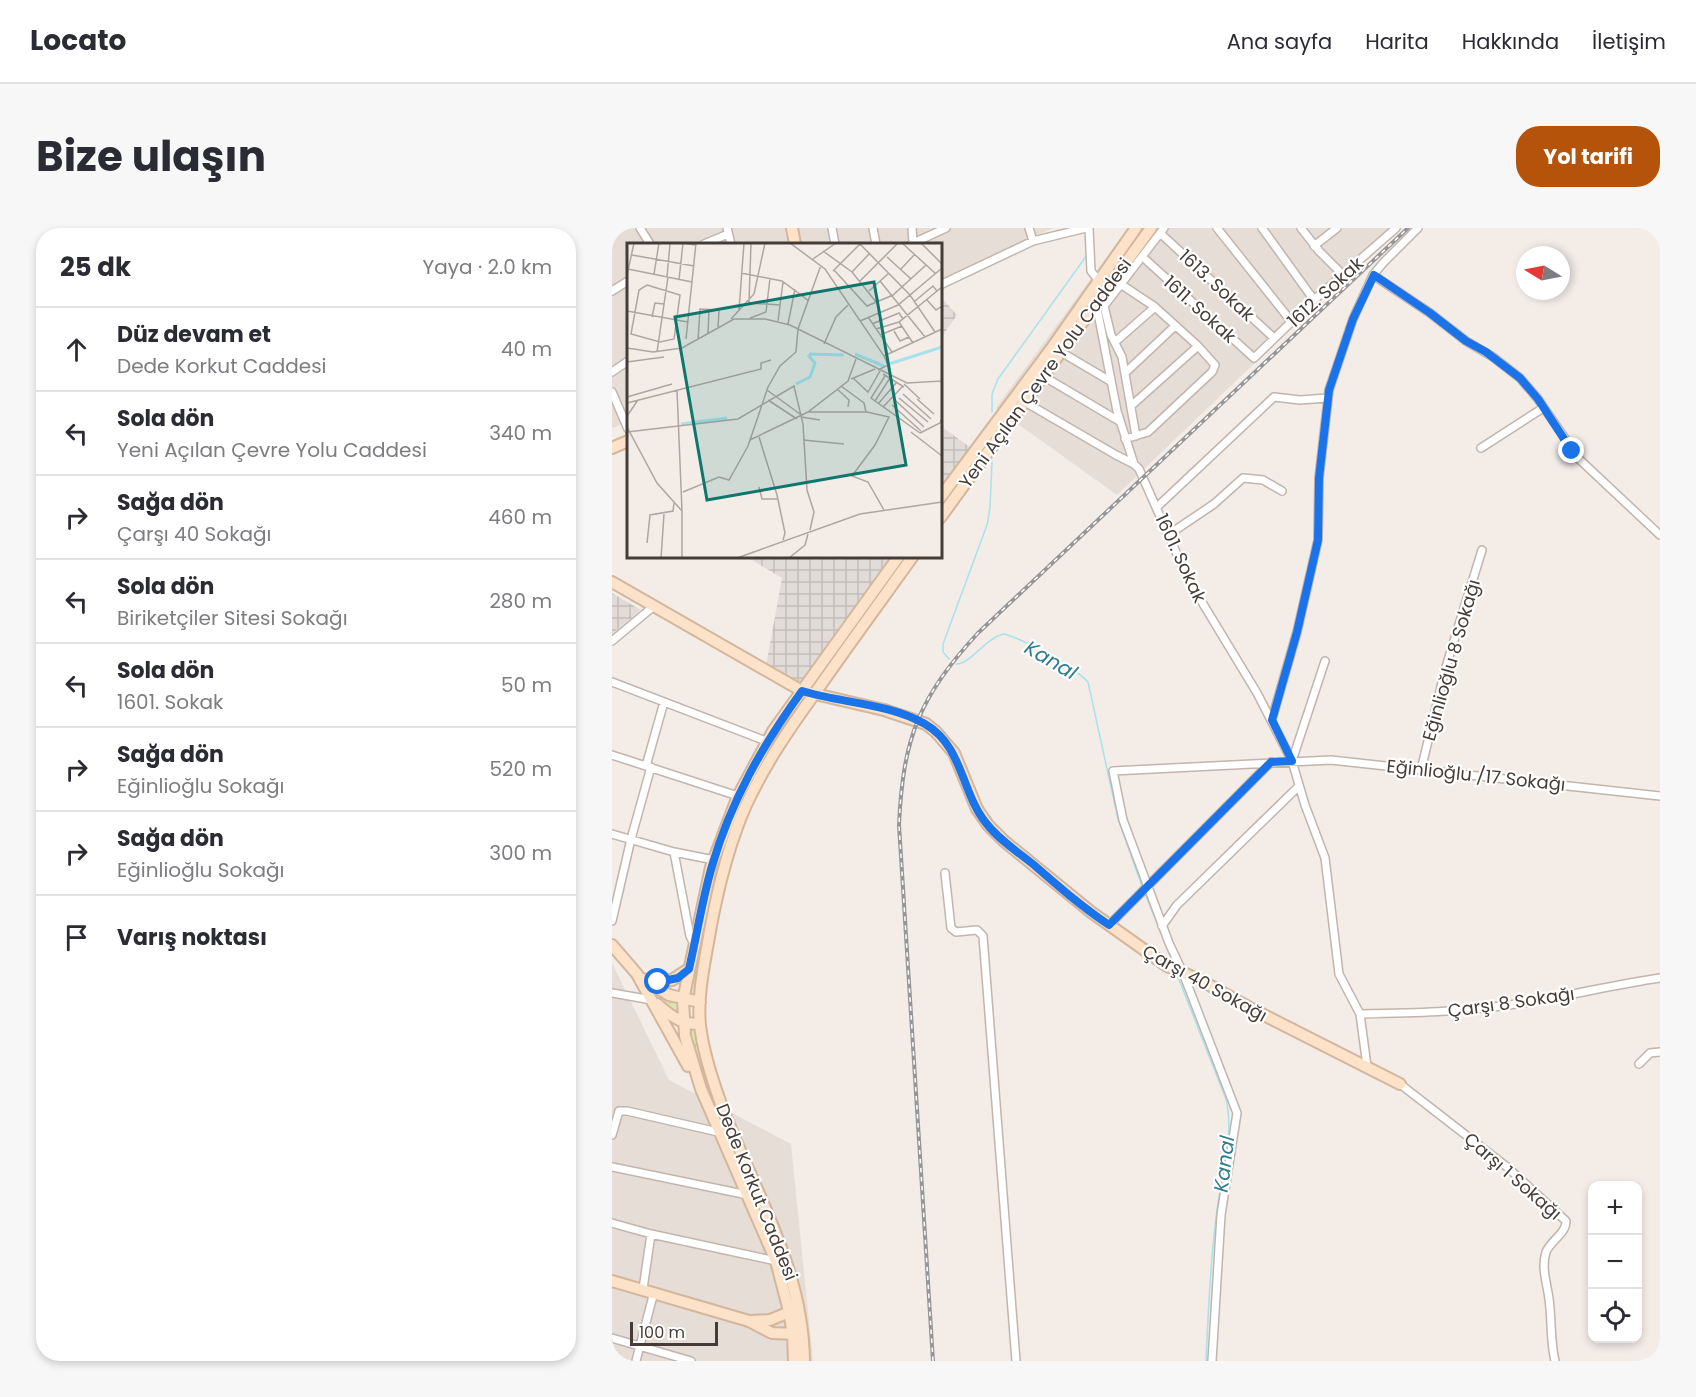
<!DOCTYPE html>
<html lang="tr">
<head>
<meta charset="utf-8">
<style>
	:root { --surface:#fff; --page:#f7f7f7; --text:#2b2b33; --muted:#7c7c81; --line:#e1e1e2; --accent:#b45309 }
	body { margin:0; font-family:Poppins,sans-serif; background:var(--page); color:var(--text) }
	.controls { position:absolute; right:18px; bottom:18px; display:grid; overflow:hidden; border-radius:12px; box-shadow:0 3px 9px #0003 }
	.controls button { width:54px; height:54px; display:grid; place-items:center; padding:0; border:0; border-bottom:2px solid var(--line); background:var(--surface); color:var(--text); font:30px sans-serif }
	.compass { position:absolute; left:904px; top:18px; width:54px; height:54px; border-radius:50%; background:var(--surface); box-shadow:0 3px 9px #0003; rotate:280deg }
	.scale { position:absolute; left:18px; bottom:15px; width:88px; box-sizing:border-box; padding-left:6px; border:3px solid #463c37; border-top:0; font-size:16px; line-height:21px; white-space:nowrap; color:#463c37; -webkit-text-stroke:4px #fff; paint-order:stroke }
	.stop { position:absolute; width:18px; height:18px; margin:-14px; border:4px solid #1a73e8; border-radius:50%; background:#fff }
	.stop.end { background:#1a73e8; border-color:#fff; box-shadow:0 2px 6px #0008 }
	.list { margin:0; padding:0; list-style:none }
	h2 { display:flex; justify-content:space-between; align-items:center; height:78px; margin:0; padding:0 24px; font-size:26px }
	h2 small { font-size:20px; font-weight:400; color:var(--muted) }
	.list li { display:grid; grid-template-columns:39px 1fr auto; gap:18px; align-items:center; box-sizing:border-box; height:84px; padding:0 24px; border-top:2px solid var(--line) }
	.list b { display:block; font-size:22px; white-space:nowrap }
	.list p { margin:0; font-size:20px; white-space:nowrap; color:var(--muted) }
	.list em { font-size:20px; font-style:normal; color:var(--muted) }
	.icon { flex:none; width:33px; height:33px; fill:none; stroke:currentColor; stroke-width:2; stroke-linecap:round; stroke-linejoin:round }
	.map { position:relative; flex:none; width:1048px; height:1133px; overflow:hidden; border-radius:24px }
	header { display:flex; align-items:center; gap:36px; box-sizing:border-box; height:84px; padding:0 30px; background:var(--surface); border-bottom:2px solid var(--line) }
	header strong { font-size:28px }
	nav { display:flex; gap:33px; margin-inline-start:auto; font-size:21px }
	.intro { display:flex; align-items:center; justify-content:space-between; box-sizing:border-box; height:144px; padding:0 36px }
	h1 { margin:0; font-size:42px }
	.button { padding:15px 27px; border-radius:24px; background:var(--accent); color:#fff; font-size:21px; font-weight:700 }
	main { display:flex; gap:36px; padding:0 36px }
	aside { flex:1; background:var(--surface); border-radius:24px; box-shadow:0 3px 9px #0003 }
	.map>svg:first-child { display:block }
	.residential { fill:#e6ddd6 }
	.industrial { fill:url(#industrial-grid) }
	.grass { fill:url(#grass-tufts) }
	.lines { fill:none; stroke-linecap:round; stroke-linejoin:round }
	.stream { stroke:#a7e2ed; stroke-width:1.5 }
	.street-casing { stroke:#c1b5ad; stroke-width:10 }
	.secondary-casing { stroke:#d3b69c; stroke-width:14 }
	.street { stroke:#fff; stroke-width:7 }
	.secondary { stroke:#fce2c8; stroke-width:10 }
	.rail-casing { stroke:#969696; stroke-width:4 }
	.rail { stroke:#fff; stroke-width:1.5; stroke-dasharray:4.5; stroke-linecap:butt }
	.route { stroke:#1a73e8; stroke-width:8 }
	.labels { text-anchor:middle; dominant-baseline:central; stroke-width:4.5; stroke-linejoin:round; paint-order:stroke }
	.street-label { font-size:18px; fill:#463c37; stroke:#fff }
	.water-label { font-size:20px; font-style:italic; fill:#2e7e8d; stroke:#fff }
	.inset-river { fill:none; stroke:#a7e2ed; stroke-width:3 }
	.inset-road { fill:none; stroke:#aea6a1; stroke-width:1.5 }
	.view { fill:#0f766e; fill-opacity:0.15; stroke:#0f766e; stroke-width:3 }
	.inset-edge { fill:none; stroke:#463c37; stroke-width:3 }
</style>
</head>
<body>
<header>
<strong>Locato</strong>
<nav><a>Ana sayfa</a><a>Harita</a><a>Hakkında</a><a>İletişim</a></nav>
</header>
<div class="intro"><h1>Bize ulaşın</h1><a class="button">Yol tarifi</a></div>
<main>
<aside>
<h2>25 dk<small>Yaya · 2.0 km</small></h2>
<ul class="list">
<li><svg class="icon" aria-label="ahead" viewBox="0 0 24 24"><path d="M12 20V5M6 11l6-6 6 6"/></svg><div><b>Düz devam et</b><p>Dede Korkut Caddesi</p></div><em>40 m</em></li>
<li><svg class="icon" aria-label="left" viewBox="0 0 24 24"><path d="M17 20v-9H6M10 6l-5 5 5 5"/></svg><div><b>Sola dön</b><p>Yeni Açılan Çevre Yolu Caddesi</p></div><em>340 m</em></li>
<li><svg class="icon" aria-label="right" viewBox="0 0 24 24"><path d="M7 20v-9h11M14 6l5 5-5 5"/></svg><div><b>Sağa dön</b><p>Çarşı 40 Sokağı</p></div><em>460 m</em></li>
<li><svg class="icon" aria-label="left" viewBox="0 0 24 24"><path d="M17 20v-9H6M10 6l-5 5 5 5"/></svg><div><b>Sola dön</b><p>Biriketçiler Sitesi Sokağı</p></div><em>280 m</em></li>
<li><svg class="icon" aria-label="left" viewBox="0 0 24 24"><path d="M17 20v-9H6M10 6l-5 5 5 5"/></svg><div><b>Sola dön</b><p>1601. Sokak</p></div><em>50 m</em></li>
<li><svg class="icon" aria-label="right" viewBox="0 0 24 24"><path d="M7 20v-9h11M14 6l5 5-5 5"/></svg><div><b>Sağa dön</b><p>Eğinlioğlu Sokağı</p></div><em>520 m</em></li>
<li><svg class="icon" aria-label="right" viewBox="0 0 24 24"><path d="M7 20v-9h11M14 6l5 5-5 5"/></svg><div><b>Sağa dön</b><p>Eğinlioğlu Sokağı</p></div><em>300 m</em></li>
<li><svg class="icon" aria-label="arrive" viewBox="0 0 24 24"><path d="M6 21V4h12l-3 4 3 4H6"/></svg><div><b>Varış noktası</b></div></li>
</ul>
</aside>
<div class="map">
<svg width="1048" height="1133" viewBox="0 0 1048 1133">
	<defs>
		<pattern id="industrial-grid" width="8" height="8" patternUnits="userSpaceOnUse" patternTransform="scale(1.5)"><rect width="8" height="8" fill="#e2dcd9"/><path d="M0 4h8M4 0v8" fill="none" stroke="#c3bebb"/></pattern>
		<pattern id="grass-tufts" width="24" height="20" patternUnits="userSpaceOnUse" patternTransform="scale(1.5)"><rect width="24" height="20" fill="#dce5b2"/><path d="M3 7l-1-3M5 7V3M7 7l1-3M15 17l-1-3M17 17v-4M19 17l1-3" fill="none" stroke="#bec59a"/></pattern>
	</defs>
	<rect width="100%" height="100%" fill="#f3ece7"/>
	<path class="residential" d="M 0,0 L 441,0 L 329,52 L 328,16 L 16,16 L 16,194 L 0,200 Z
		M 516,0 L 790,0 L 681,98 L 505,267 L 384,180 Z
		M 0,735 L 57,852 L 179,916 L 201,1133 L 0,1133 Z"/>
	<path class="industrial" d="M 329,69 L 345,87 L 329,110 L 328,110 Z
		M 329,198 L 359,220 L 329,261 Z
		M 135,329 L 280,329 L 188,456 L 154,438 L 170,350 Z
		M 0,365 L 29,382 L 0,406 Z"/>
	<path class="grass" d="M 288,334 L 291,336 L 198,464 L 196,462 Z
		M 191,468 L 194,471 L 132,571 L 83,769 L 76,767 C 85,727 91,686 102,647 C 119,582 153,522 191,468 Z
		M 35,757 L 66,774 L 66,788 Z
		M 78,801 L 83,802 L 93,845 L 103,875 L 130,933 L 165,1022 L 95,865 Z"/>
	<g class="lines">
		<path class="stream" d="M 380,184 L 380,166 L 386,151 L 475,27
			M 337,431 L 331,424 L 331,416 L 375,297 L 378,280 L 380,234
			M 344,436 C 359,436 373,410 392,406 C 412,411 462,439 476,454 L 506,591 L 530,658
			M 534,668 L 561,735
			M 566,749 L 614,871 C 623,911 608,950 604,990 C 598,1037 596,1085 594,1133"/>
		<defs>
			<path id="street" d="M 28,0 L 38,16
				M 115,0 L 119,16
				M 220,0 L 223,16
				M 261,0 L 264,16
				M 300,0 L 301,15
				M 417,0 L 421,13
				M 477,0 L 479,43 L 488,54
				M 605,0 L 679,93
				M 650,0 L 702,72
				M 689,0 L 707,23 L 731,47
				M 548,5 L 662,110
				M 92,16 L 116,6
				M 299,16 L 334,0
				M 702,18 L 725,0
				M 534,32 L 642,130 L 702,72 L 784,0
				M 761,47 L 772,34 L 806,0
				M 501,51 L 543,79 L 586,118 L 603,137 L 600,144 L 536,204 L 513,211
				M 328,57 L 421,13 L 474,0
				M 0,63 L 16,53
				M 483,75 L 492,78 L 499,107 L 510,129 L 524,208
				M 484,75 L 505,183 L 522,236
				M 492,78 L 552,0
				M 503,114 L 543,79
				M 449,124 L 498,153
				M 0,144 L 16,133
				M 513,145 L 563,98
				M 431,148 L 507,193
				M 0,164 L 16,201
				M 413,174 L 504,227 L 522,236 L 527,241 L 576,351 L 645,465 L 680,533 L 693,577 L 713,630 L 727,746 L 748,786 L 755,838
				M 519,178 L 586,118
				M 869,220 L 931,180
				M 545,279 L 662,169 L 688,172 L 715,170
				M 556,307 L 602,276 L 631,250 L 651,252 L 670,263
				M 0,413 L 42,378
				M 0,454 L 154,513
				M 660,491 L 685,404 L 706,312 L 707,250 L 717,162 L 741,91 L 761,47 L 818,85 L 854,113 L 881,129 L 908,150 L 926,171 L 967,231 L 1048,307
				M 0,527 L 126,568
				M 680,533 L 713,433
				M 34,538 L 52,474
				M 809,542 L 833,442 L 870,322
				M 0,606 L 62,624 L 78,708 L 82,716
				M 62,624 L 102,632
				M 333,645 L 339,700 L 344,704 L 365,702 L 371,708 L 404,1133
				M 0,693 L 19,611 L 39,539
				M 497,697 L 659,534
				M 550,698 L 565,677 L 687,558
				M 0,765 L 40,772
				M 748,786 C 800,785 852,784 904,776 C 952,769 1000,757 1048,750
				M 1027,836 L 1038,825 L 1048,824
				M 788,856 L 895,939 L 954,993 C 954,1006 939,1012 934,1024 C 929,1040 935,1055 937,1071 C 940,1092 938,1112 943,1133
				M 0,907 L 7,883 L 15,883 L 106,904
				M 0,939 L 136,967
				M 0,995 L 39,1006 L 164,1033
				M 31,1061 L 39,1006
				M 0,1110 L 79,1133
				M 24,1133 L 42,1064
				M 600,1133 L 609,987 L 625,885 L 571,745 L 557,715 L 511,592 L 501,543 L 719,532 L 1048,568"/>
			<path id="secondary" d="M 180,0 L 183,16
				M 0,220 L 16,213
				M 328,270 L 439,121 L 524,0
				M 328,290 L 539,0
				M 0,354 L 190,463 L 272,482 L 314,496 L 324,504 L 342,525 L 365,581 L 376,597 L 392,613 L 479,684 L 555,738 L 590,753 L 640,781 L 788,856
				M 0,717 L 25,746 L 76,838
				M 31,751 L 57,767 L 88,774
				M 36,754 L 60,752 L 77,741
				M 45,776 C 58,787 69,797 88,796
				M 0,1053 L 137,1093 L 160,1105 L 186,1106
				M 140,1093 L 158,1092 L 182,1082
				M 182,1133 L 181,1107 L 177,1083 L 164,1033 L 89,861 L 73,808 L 71,772 L 99,639 L 126,568 L 161,503 L 287,328
				M 192,1133 C 191,1039 141,962 109,876 C 100,851 91,824 88,797 C 85,767 93,733 98,703 C 106,659 116,618 134,577 C 153,536 177,501 203,465 C 235,419 268,374 301,328"/>
		</defs>
		<use href="#street" class="street-casing"/>
		<use href="#secondary" class="secondary-casing"/>
		<use href="#street" class="street"/>
		<use href="#secondary" class="secondary"/>
		<defs>
			<path id="rail" d="M 321,1133 L 287,597 C 291,510 307,469 366,405 L 796,0"/>
		</defs>
		<use href="#rail" class="rail-casing"/>
		<use href="#rail" class="rail"/>
	</g>
	<g class="lines">
		<path class="route" d="M 46,754 L 66,750 L 77,741 C 85,707 90,672 100,638 C 119,573 150,518 190,463 C 229,475 276,475 313,496 C 351,518 349,564 374,595 C 387,612 406,624 422,637 C 446,658 470,679 497,697 L 659,534 L 680,533 L 660,492 L 685,404 L 706,312 L 707,250 L 717,162 L 741,91 L 762,47 L 818,85 L 854,113 L 874,124 L 908,150 L 926,171 L 960,223"/>
	</g>
	<g class="labels">
		<g class="street-label">
			<text transform="translate(605 57) rotate(43)">1613. Sokak</text>
			<text transform="translate(713 64) rotate(-42)">1612. Sokak</text>
			<text transform="translate(588 81) rotate(42)">1611. Sokak</text>
			<text transform="translate(433 145) rotate(-54)">Yeni Açılan Çevre Yolu Caddesi</text>
			<text transform="translate(569 330) rotate(65)">1601. Sokak</text>
			<text transform="translate(839 432) rotate(-74)">Eğinlioğlu 8 Sokağı</text>
			<text transform="translate(864 547) rotate(6)">Eğinlioğlu /17 Sokağı</text>
			<text transform="translate(593 755) rotate(29)">Çarşı 40 Sokağı</text>
			<text transform="translate(899 774) rotate(-8)">Çarşı 8 Sokağı</text>
			<text transform="translate(901 948) rotate(41)">Çarşı 1 Sokağı</text>
			<text transform="translate(145 964) rotate(68)">Dede Korkut Caddesi</text>
		</g>
		<g class="water-label">
			<text transform="translate(439 432) rotate(30)">Kanal</text>
			<text transform="translate(612 936) rotate(-83)">Kanal</text>
		</g>
	</g>
	<g transform="translate(15 15)">
		<rect width="315" height="315" fill="#f3ece7"/>
		<path class="inset-river" d="M 182,111 L 217,112M 228,111 L 257,123M 262,121 L 315,104M 169,141 L 183,134 L 188,120 L 181,112M 54,181 L 100,175"/>
		<path class="inset-road" d="M 124,0 L 122,60 L 153,62M 132,0 L 163,0 L 198,26 L 257,113 L 261,122 L 251,127M 232,0 L 283,52 L 308,89M 275,0 L 309,31M 294,0 L 315,21M 196,8 L 225,29 L 249,59M 5,12 L 67,23M 260,14 L 284,36M 186,16 L 209,0M 1,26 L 65,39M 274,26 L 288,11M 207,27 L 240,63 L 266,52 L 299,22M 206,28 L 233,1M 225,29 L 243,10M 114,30 L 155,38 L 182,58M 27,31 L 32,0M 0,32 L 7,0M 40,34 L 43,0M 52,37 L 56,0 L 68,2M 233,38 L 271,0M 253,38 L 298,94M 20,42 L 53,52 L 47,96 L 33,99 L 4,91 L 12,47 ZM 242,48 L 262,30M 300,57 L 309,67 L 315,63M 288,58 L 306,43 L 310,48M 112,67 L 117,0M 0,68 L 61,79M 25,74 L 28,60 L 37,61M 241,74 L 265,109M 123,75 L 139,69 L 143,35M 104,76 L 127,51 L 138,0M 151,78 L 156,39M 233,78 L 271,62 L 315,25M 272,79 L 286,100M 161,81 L 168,46M 245,81 L 272,70 L 276,76M 249,86 L 272,79 L 315,44M 267,88 L 273,98 L 282,94M 81,91 L 82,67M 253,92 L 275,83M 59,96 L 69,0M 71,97 L 73,66 L 92,67 L 91,85M 197,101 L 209,74 L 221,62M 0,105 L 26,109 L 55,105 L 107,76 L 138,76 L 163,82 L 280,140 L 315,138M 30,109 L 41,34M 257,113 L 315,86M 0,119 L 37,114M 256,131 L 277,144M 258,133 L 244,155 L 293,190M 226,135 L 241,149 L 253,128M 224,136 L 248,126M 277,141 L 293,156M 214,143 L 237,160 L 239,169M 210,146 L 222,157 L 221,164M 50,147 L 55,268M 140,147 L 173,171M 276,151 L 304,176M 0,154 L 45,141M 272,155 L 301,179M 290,156 L 307,171M 141,157 L 170,176M 248,158 L 263,135M 269,158 L 297,184M 0,160 L 134,126 L 134,120 L 144,117M 251,161 L 270,139M 265,162 L 294,188M 256,164 L 276,143M 181,169 L 240,169 L 262,174 L 248,202 L 225,233 L 241,239 L 257,267M 0,173 L 11,157M 174,174 L 193,177M 0,184 L 30,240 L 55,268 L 55,315M 0,189 L 111,176 L 167,143 L 176,181 L 180,247 L 187,269 L 183,287M 284,189 L 315,213M 293,190 L 313,180 L 315,175M 132,194 L 150,252 L 158,290 L 156,297M 123,197 L 181,169 L 221,138 L 229,116M 176,197 L 217,201M 132,244 L 135,256 L 150,256M 56,249 L 92,234 L 102,237 L 106,230 L 121,203 L 141,144 L 153,123 L 169,109 L 171,86 L 194,22M 20,300 L 23,272 L 46,268 L 47,260M 34,315 L 37,271M 110,315 L 233,271 L 315,259M 162,315 L 178,302 L 181,291"/>
		<path class="view" d="M 247,39 L 279,222 L 80,257 L 48,74 Z"/>
		<rect width="315" height="315" class="inset-edge"/>
	</g>
</svg>
<div class="controls">
<button>+</button>
<button>−</button>
<button><svg class="icon" aria-label="locate" viewBox="0 0 24 24"><circle cx="12" cy="12" r="6"/><path d="M12 2v4M12 18v4M2 12h4M18 12h4"/></svg></button>
</div>
<svg class="compass" viewBox="-18 -18 36 36"><path d="M0-13l5 13h-10z" fill="#e53935"/><path d="M0 13l5-13h-10z" fill="#7c7c81"/></svg>
<div class="scale">100 m</div>
<div class="stop" style="left:46px;top:754px"></div>
<div class="stop end" style="left:960px;top:223px"></div>
</div>
</main>
</body>
</html>
